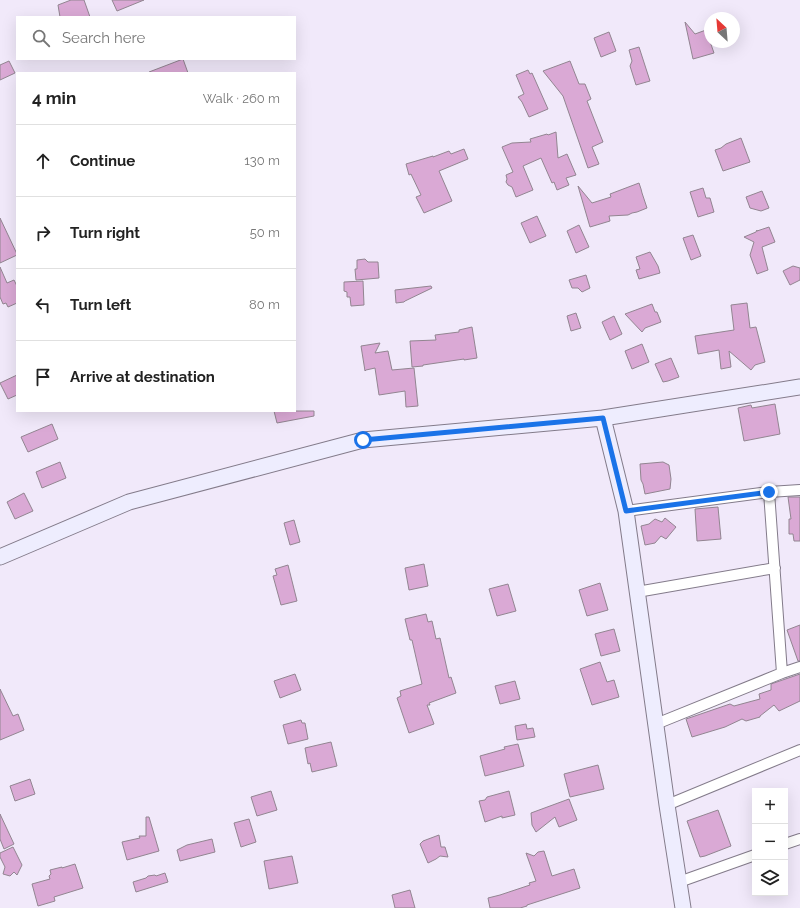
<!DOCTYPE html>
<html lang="en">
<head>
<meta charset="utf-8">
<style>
	:root { --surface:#fff; --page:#f6f6f6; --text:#222; --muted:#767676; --line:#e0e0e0 }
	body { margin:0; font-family:Raleway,sans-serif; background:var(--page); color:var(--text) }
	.controls { position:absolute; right:12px; bottom:12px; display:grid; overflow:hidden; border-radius:0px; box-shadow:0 4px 16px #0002 }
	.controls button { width:36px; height:36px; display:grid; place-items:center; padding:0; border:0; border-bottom:1px solid var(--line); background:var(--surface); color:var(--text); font:20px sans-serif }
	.compass { position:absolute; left:704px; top:12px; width:36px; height:36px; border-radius:50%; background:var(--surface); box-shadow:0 4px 16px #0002; rotate:334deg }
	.stop { position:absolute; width:12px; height:12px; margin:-9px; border:3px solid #1a73e8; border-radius:50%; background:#fff }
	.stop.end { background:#1a73e8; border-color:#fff; box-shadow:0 1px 4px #0008 }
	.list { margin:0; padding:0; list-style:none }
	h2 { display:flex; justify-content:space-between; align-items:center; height:52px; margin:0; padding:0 16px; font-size:17px }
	h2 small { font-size:13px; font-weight:400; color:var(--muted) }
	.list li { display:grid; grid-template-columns:26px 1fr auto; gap:12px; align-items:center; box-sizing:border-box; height:72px; padding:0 16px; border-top:1px solid var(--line) }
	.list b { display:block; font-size:15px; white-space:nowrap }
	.list em { font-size:13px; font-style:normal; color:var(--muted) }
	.icon { flex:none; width:22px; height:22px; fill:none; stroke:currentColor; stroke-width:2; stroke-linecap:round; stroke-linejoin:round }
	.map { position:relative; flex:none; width:800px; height:908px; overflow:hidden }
	.search { position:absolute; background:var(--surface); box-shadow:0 4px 16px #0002; left:16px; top:16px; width:280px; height:44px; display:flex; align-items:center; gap:10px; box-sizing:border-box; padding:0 14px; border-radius:0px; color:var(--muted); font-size:15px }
	.panel { position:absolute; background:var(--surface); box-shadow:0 4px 16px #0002; left:16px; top:72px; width:280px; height:340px; border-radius:0px }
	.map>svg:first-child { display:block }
	.building { fill:#daa9d5; stroke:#928591 }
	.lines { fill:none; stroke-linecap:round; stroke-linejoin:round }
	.street-casing { stroke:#837b8a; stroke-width:12 }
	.secondary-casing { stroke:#837b8a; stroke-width:17 }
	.street { stroke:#fff; stroke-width:10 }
	.secondary { stroke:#eeedfe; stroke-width:15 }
	.route { stroke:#1a73e8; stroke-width:5 }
</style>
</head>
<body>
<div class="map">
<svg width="800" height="908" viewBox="0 0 800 908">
	<rect width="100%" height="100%" fill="#f1e9fa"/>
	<path class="building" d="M 71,0 L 84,0 L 90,17 L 60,17 L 58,5 Z
		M 112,0 L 144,0 L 117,11 Z
		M 685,22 L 695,34 L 706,30 L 714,53 L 693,59 Z
		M 609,32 L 616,51 L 601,57 L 594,38 Z
		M 639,47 L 650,81 L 636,85 L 630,66 L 632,61 L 629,50 Z
		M 183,59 L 188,73 L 149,73 L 149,72 Z
		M 9,61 L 15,73 L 0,80 L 0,65 Z
		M 570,61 L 579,84 L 585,84 L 591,99 L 587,101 L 603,142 L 592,147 L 599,164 L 588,168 L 563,96 L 543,71 Z
		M 528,70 L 530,74 L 532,73 L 548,109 L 529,117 L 522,102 L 518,97 L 524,94 L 516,75 Z
		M 556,132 L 558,158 L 567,154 L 576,175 L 566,178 L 569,185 L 557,190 L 554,182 L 552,183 L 541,158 L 523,166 L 533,190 L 516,197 L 512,187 L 508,185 L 506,182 L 507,179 L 506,175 L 513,172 L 502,147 L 512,143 L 531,142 L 530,139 L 547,134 L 548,135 Z
		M 741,138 L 750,162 L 723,171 L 715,150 L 721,148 L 726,144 Z
		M 464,149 L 468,159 L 439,171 L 452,201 L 424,213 L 416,197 L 421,195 L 411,174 L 409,175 L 406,164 L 433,156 L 433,157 L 449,151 L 451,154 Z
		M 639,183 L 641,189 L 642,193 L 647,208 L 637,212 L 632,213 L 628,215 L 609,216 L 610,221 L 590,227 L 578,186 L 592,203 L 611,197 L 610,194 Z
		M 703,188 L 706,198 L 710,198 L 714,212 L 698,217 L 690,192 Z
		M 762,191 L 769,208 L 761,211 L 750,208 L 746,197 Z
		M 537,216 L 546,236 L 530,243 L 521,223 Z
		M 0,218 L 17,254 L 17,255 L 0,263 Z
		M 579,225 L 589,247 L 576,253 L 567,231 Z
		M 769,227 L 775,242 L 762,247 L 768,270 L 757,274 L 750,255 L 754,242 L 744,237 L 756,232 L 757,230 L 757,231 Z
		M 693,235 L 701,256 L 691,260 L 683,238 Z
		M 650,252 L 658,266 L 660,273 L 639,279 L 636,270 L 640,269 L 636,257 Z
		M 365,259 L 368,262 L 378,262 L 379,278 L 356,280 L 355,269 L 357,269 L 357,260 Z
		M 793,266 L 800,268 L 800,280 L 790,285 L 783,271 Z
		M 0,267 L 7,283 L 14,280 L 17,286 L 17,303 L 8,307 L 6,303 L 3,304 L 0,297 Z
		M 586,275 L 590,288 L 582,292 L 578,288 L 572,288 L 569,280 Z
		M 363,281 L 364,305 L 351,306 L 350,297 L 347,297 L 347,292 L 344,291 L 344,282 Z
		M 431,286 L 432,288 L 405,301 L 404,302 L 396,303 L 395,290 Z
		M 747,303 L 750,328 L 756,327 L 765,362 L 755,365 L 751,370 L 729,351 L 731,367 L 721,369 L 719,350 L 698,354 L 695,336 L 734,330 L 731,305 Z
		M 652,304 L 655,312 L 657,312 L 661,322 L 645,328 L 642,332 L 625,314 Z
		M 576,313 L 581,328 L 571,331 L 567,316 Z
		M 614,316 L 622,334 L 610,340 L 602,322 Z
		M 472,327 L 477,358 L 464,360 L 464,359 L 423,365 L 423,366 L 412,367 L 410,341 L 436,340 L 435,335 L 459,332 L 459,330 Z
		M 380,343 L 375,353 L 388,351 L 392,370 L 414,368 L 418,406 L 406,407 L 405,391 L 379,395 L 375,368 L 366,370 L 365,371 L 361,346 Z
		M 642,344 L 649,362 L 632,369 L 625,351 Z
		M 671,358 L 679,377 L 668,381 L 663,382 L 655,364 Z
		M 17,375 L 17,395 L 8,399 L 0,383 Z
		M 775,404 L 780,434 L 744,441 L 738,408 L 751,405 L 752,408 Z
		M 274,411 L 314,411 L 314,416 L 277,423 Z
		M 52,424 L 58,439 L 28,452 L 21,437 Z
		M 60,462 L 66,478 L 42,488 L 36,472 Z
		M 663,462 L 669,465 L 671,479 L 670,489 L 645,494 L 643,484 L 641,480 L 640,464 Z
		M 24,493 L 33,511 L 15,519 L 7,502 Z
		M 788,497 L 800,497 L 800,541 L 794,541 L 793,534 L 789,534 L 789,519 L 791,519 Z
		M 718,507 L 721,539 L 697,541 L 695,509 Z
		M 665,518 L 676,527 L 666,539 L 661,536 L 655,543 L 645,545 L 641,526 L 649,524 L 655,519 L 662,522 Z
		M 294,520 L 300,542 L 290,545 L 284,523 Z
		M 424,564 L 428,586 L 409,590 L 405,568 Z
		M 288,565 L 297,601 L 281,605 L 273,576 L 277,575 L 275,569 Z
		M 600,583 L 608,610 L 587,616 L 579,590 Z
		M 508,584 L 516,611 L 497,616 L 489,589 Z
		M 426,614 L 428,622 L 432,621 L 436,639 L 440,638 L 449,678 L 451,677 L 456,693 L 429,703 L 430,705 L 427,705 L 434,724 L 409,733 L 397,698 L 401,696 L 400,691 L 422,684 L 412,640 L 410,640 L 405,619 Z
		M 800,625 L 800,661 L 798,661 L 787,630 Z
		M 614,629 L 620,651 L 601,656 L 595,634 Z
		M 600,662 L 607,682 L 614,680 L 619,697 L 592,705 L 580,669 Z
		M 295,674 L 301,690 L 280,698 L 274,681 Z
		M 800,674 L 800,701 L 779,711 L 774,705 L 760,716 L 760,717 L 746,721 L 742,719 L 725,727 L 692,737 L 686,719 L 730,704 L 734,706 L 760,699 L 759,694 L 771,690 L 771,684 Z
		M 515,681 L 520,699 L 500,704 L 495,686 Z
		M 0,689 L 13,716 L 18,714 L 24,730 L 0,740 Z
		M 301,720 L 302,723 L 305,723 L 308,739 L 288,744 L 283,725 Z
		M 526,724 L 527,729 L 533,728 L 535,737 L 517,740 L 515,726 Z
		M 331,742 L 337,766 L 312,772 L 310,763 L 308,764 L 305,748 Z
		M 518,744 L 524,766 L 485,776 L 480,756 L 505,749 L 504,747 Z
		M 598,765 L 604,789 L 570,797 L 564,774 Z
		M 30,779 L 35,794 L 15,801 L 10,786 Z
		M 271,791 L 277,810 L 257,816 L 251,797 Z
		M 509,791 L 515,815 L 502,818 L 502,816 L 485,822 L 479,801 L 485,800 L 487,797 Z
		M 569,799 L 577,820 L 559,827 L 555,817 L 536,832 L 532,825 L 531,813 Z
		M 718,810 L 731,846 L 705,856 L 700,857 L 687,821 Z
		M 0,814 L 14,844 L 4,849 L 0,839 Z
		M 146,817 L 149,817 L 159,851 L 127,860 L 122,842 L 140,838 L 139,836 L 146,836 Z
		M 249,819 L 256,842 L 241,847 L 234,823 Z
		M 439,835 L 441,847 L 445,847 L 448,857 L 440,856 L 436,859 L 428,863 L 420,844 L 423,841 Z
		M 212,839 L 215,852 L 180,861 L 177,850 L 187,845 Z
		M 13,847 L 22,865 L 17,875 L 14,872 L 10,876 L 3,874 L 5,867 L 0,857 L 0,853 Z
		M 544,851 L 552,876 L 574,869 L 580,888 L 527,905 L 527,906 L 520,908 L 490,908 L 488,898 L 500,895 L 530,885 L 529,883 L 536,881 L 526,853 L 534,856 L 538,852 Z
		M 292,856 L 298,883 L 269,889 L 264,861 Z
		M 75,864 L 83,888 L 54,897 L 55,901 L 38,906 L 32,884 L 50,879 L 49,876 L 51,874 L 50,870 L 62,867 L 62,868 Z
		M 165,873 L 168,882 L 136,892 L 133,882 L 146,878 L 148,876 L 155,875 L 156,876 Z
		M 410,890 L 415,908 L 395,908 L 392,895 Z"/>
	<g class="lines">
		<defs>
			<path id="street" d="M 769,492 L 782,673
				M 626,511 L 769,492 L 800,490
				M 637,592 L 775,568
				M 656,724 L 782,673 L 800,667
				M 667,805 L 800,750
				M 785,844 L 800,839
				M 679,882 L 755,855"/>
			<path id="secondary" d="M 0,557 L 129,502 L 363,440 L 603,418
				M 683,908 L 667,805 L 626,511 L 603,418 L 800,387"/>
		</defs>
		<use href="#street" class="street-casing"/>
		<use href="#secondary" class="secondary-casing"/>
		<use href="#street" class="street"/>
		<use href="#secondary" class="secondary"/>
	</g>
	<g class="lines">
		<path class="route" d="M 363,440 L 603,418 L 626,511 L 769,492"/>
	</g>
</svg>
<div class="controls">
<button>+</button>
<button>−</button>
<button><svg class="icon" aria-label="layers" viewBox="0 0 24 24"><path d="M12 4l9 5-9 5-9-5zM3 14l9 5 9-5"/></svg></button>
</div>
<svg class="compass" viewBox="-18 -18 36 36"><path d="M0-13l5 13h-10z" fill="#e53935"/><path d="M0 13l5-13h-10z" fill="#767676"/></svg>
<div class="stop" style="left:363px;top:440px"></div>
<div class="stop end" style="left:769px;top:492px"></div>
<div class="search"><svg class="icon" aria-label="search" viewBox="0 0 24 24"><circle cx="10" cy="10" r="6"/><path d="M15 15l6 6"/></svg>Search here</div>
<section class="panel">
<h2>4 min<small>Walk · 260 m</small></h2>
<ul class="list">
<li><svg class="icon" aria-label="ahead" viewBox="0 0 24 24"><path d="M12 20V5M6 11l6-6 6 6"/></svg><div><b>Continue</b></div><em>130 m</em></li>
<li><svg class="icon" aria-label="right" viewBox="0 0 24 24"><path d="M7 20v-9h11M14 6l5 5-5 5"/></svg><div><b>Turn right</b></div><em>50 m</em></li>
<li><svg class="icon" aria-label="left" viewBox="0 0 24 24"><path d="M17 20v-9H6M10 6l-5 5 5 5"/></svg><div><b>Turn left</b></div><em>80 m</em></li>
<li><svg class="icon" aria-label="arrive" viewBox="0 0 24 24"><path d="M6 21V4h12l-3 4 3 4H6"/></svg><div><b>Arrive at destination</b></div></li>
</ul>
</section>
</div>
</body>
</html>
